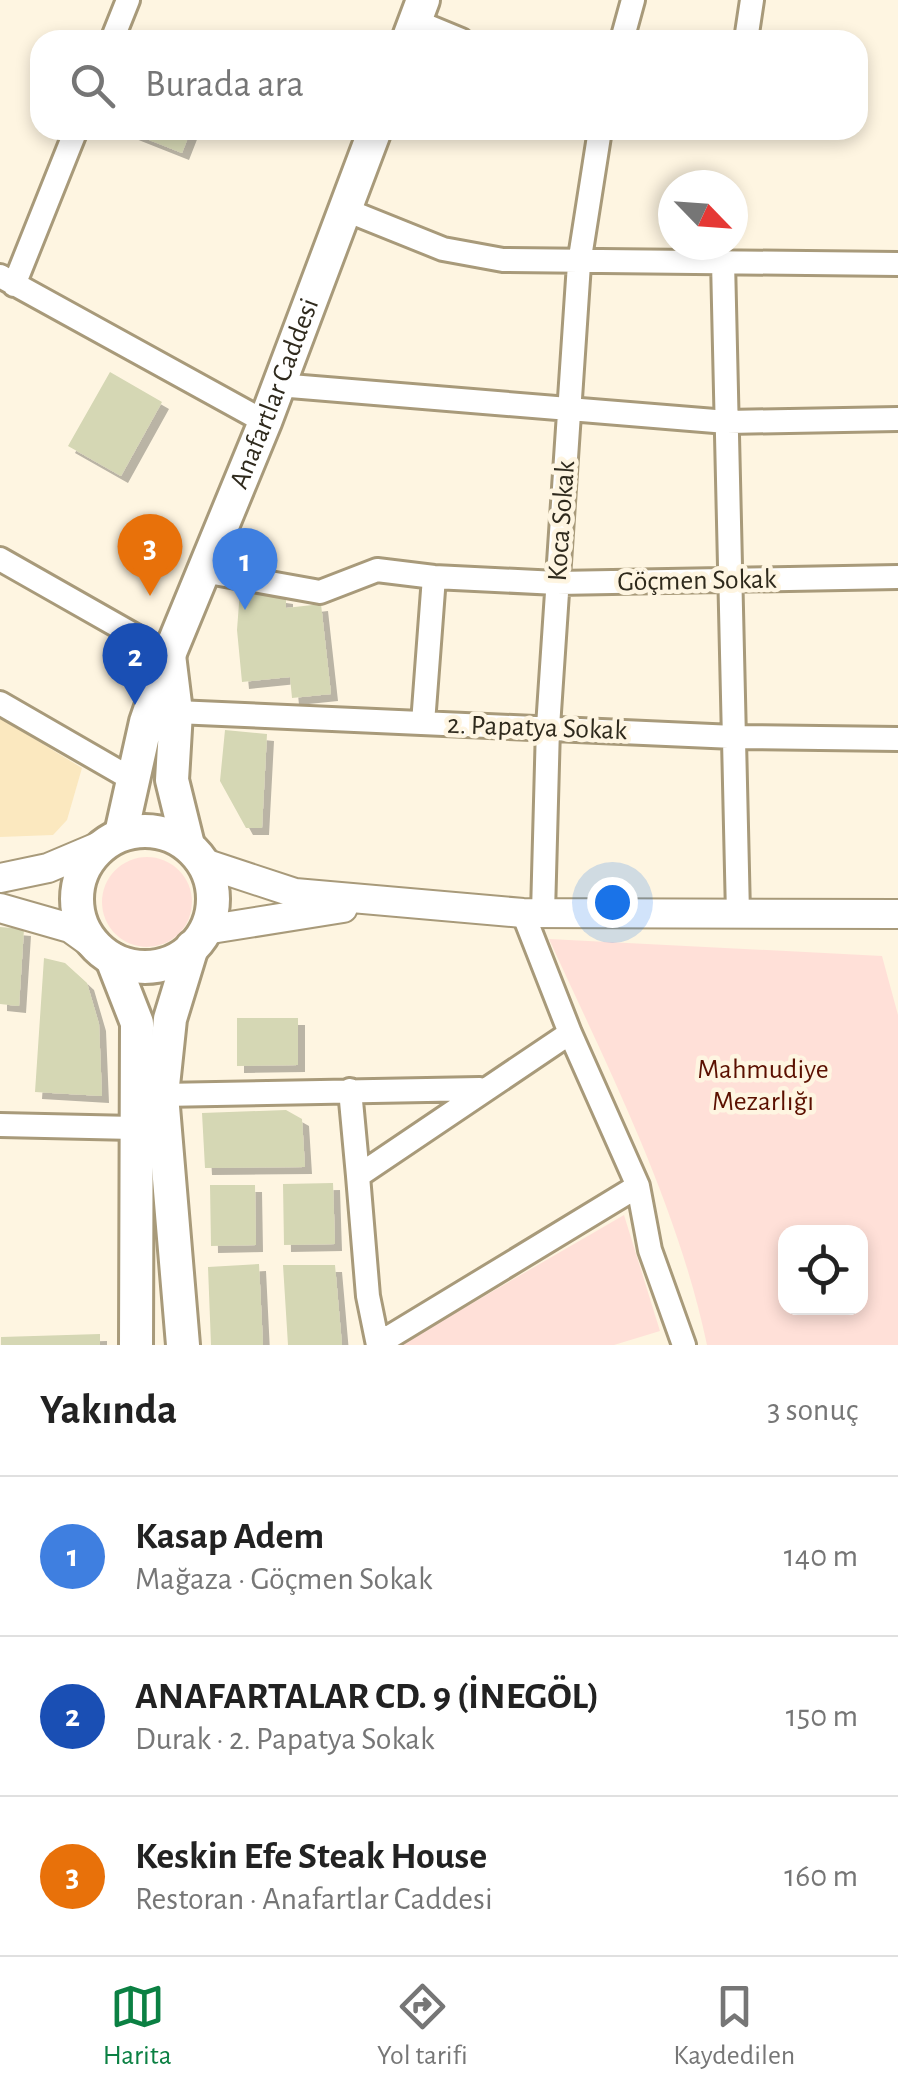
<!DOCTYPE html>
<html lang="tr">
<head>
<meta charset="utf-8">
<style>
	:root { --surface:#fff; --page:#f2f2f2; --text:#222; --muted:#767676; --line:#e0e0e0; --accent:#0b8043 }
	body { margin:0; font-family:"Alegreya Sans",sans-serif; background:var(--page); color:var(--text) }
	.controls { position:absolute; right:30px; bottom:30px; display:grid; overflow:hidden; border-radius:20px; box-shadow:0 5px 15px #0003 }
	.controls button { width:90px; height:90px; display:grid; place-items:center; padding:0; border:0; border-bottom:2px solid var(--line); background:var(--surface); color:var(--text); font:50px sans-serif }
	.compass { position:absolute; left:658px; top:170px; width:90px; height:90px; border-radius:50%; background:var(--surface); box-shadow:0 5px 15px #0003; rotate:115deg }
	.you { position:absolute; left:612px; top:902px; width:35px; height:35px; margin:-25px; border:8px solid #fff; border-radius:50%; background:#1a73e8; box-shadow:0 0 0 15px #1a73e833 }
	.badge { display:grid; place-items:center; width:65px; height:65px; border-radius:50%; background:var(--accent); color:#fff; font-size:32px; font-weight:700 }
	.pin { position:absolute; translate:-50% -82px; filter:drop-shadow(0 2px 5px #0008) }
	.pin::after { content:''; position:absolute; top:52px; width:35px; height:30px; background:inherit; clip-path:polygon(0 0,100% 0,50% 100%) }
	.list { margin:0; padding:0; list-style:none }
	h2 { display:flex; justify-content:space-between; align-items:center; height:130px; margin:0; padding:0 40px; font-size:42px }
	h2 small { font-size:32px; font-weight:400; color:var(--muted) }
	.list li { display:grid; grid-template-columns:65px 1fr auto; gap:30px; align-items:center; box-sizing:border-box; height:160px; padding:0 40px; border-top:2px solid var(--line) }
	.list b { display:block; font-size:38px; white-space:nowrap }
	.list p { margin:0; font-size:32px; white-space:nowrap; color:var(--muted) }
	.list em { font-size:32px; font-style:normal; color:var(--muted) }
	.icon { flex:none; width:55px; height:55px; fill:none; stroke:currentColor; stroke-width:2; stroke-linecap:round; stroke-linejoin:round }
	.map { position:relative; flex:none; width:898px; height:1345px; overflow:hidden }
	.search { position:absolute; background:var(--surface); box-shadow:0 5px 15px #0003; left:30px; right:30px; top:30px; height:110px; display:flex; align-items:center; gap:25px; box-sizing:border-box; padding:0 35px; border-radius:30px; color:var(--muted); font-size:38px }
	.sheet { height:610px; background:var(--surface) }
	nav { display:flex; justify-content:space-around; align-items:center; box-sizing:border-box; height:140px; border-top:2px solid var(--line); background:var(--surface); font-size:28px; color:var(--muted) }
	nav a { display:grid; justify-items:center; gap:5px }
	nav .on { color:var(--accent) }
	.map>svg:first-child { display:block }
	.built { fill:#fbe8bf }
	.green { fill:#ffe0d8; fill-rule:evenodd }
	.building { fill:#d5d7b4; filter:url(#shadow) }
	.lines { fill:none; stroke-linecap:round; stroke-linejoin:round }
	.minor-casing { stroke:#a89a7a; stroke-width:28 }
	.tertiary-casing { stroke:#a89a7a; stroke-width:32 }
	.secondary-casing { stroke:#a89a7a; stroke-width:38 }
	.minor { stroke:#fff; stroke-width:22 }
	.tertiary { stroke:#fff; stroke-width:28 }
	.secondary { stroke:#fff; stroke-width:32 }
	.labels { text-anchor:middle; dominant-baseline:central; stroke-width:9; stroke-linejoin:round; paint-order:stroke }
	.street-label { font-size:28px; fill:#2f2a1d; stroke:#fef5e1 }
	.park-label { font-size:28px; fill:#5b1000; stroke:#fef5e1 }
</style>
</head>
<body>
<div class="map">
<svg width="898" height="1345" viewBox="0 0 898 1345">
	<defs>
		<filter id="shadow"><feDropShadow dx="7" dy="7" stdDeviation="0" flood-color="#0004"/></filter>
	</defs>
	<rect width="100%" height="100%" fill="#fef5e1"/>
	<path class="built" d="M 0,718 L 82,768 L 67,820 L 53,835 L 0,837 Z"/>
	<path class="green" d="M102 902a45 45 0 1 1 90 0a45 45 0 1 1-90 0Z
		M 549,939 L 882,956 L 898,1015 L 898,1345 L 707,1345 C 677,1203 609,1070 549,939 ZM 860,1232 L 860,1308 L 786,1308 L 786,1232 Z
		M 624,1215 L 660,1331 L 614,1345 L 400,1345 Z"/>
	<path class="building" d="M 124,130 L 191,130 L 182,153 Z
		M 110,372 L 162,402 L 121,476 L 68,446 Z
		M 240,590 L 286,597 L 286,608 L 321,604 L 331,694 L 292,698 L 290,677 L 242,682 L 237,630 Z
		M 225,730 L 267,734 L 262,828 L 246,828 L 220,781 Z
		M 0,927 L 24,929 L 19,1006 L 0,1004 Z
		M 44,958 L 65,963 L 87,983 L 99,1024 L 102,1096 L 35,1092 Z
		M 237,1018 L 298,1018 L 298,1065 L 237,1066 Z
		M 286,1110 L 302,1119 L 305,1167 L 205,1168 L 202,1113 Z
		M 333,1183 L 335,1244 L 284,1245 L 283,1184 Z
		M 210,1185 L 255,1185 L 256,1245 L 211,1246 Z
		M 259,1264 L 263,1345 L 211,1345 L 208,1267 Z
		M 283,1265 L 335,1265 L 342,1345 L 288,1345 Z
		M 100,1334 L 100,1345 L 1,1345 L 1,1337 Z"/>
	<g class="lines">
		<defs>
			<path id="minor" d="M 415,21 L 461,40
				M 112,40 L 128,0
				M 622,40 L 633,0
				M 746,40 L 752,0
				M 346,210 L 443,249 L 503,260 L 898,264
				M 723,261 L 738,914
				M 0,276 L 265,422
				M 14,285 L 76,130
				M 278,385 L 727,422 L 898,419
				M 0,559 L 169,655
				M 203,571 L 320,592 L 377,570 L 434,577 L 557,583 L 898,577
				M 0,703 L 135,781
				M 176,712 L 734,737 L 898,739
				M 423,723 L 434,577
				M 523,913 L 570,1033 L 638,1186 L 650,1250 L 684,1345
				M 543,913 L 548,727 L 579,264 L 600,130
				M 350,1090 L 358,1176
				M 162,1095 L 480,1089
				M 0,1125 L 134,1128
				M 378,1344 L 638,1186
				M 378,1345 L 368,1296 L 358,1176 L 570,1033"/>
			<path id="tertiary" d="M 204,863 L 295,893 L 523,913 L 898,914
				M 0,878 L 48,868 L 100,846
				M 0,908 L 70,928 L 95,946
				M 205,930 L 343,908"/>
			<g id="secondary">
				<path d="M 408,40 L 423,0"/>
				<path id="s1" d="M 169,655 L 265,422 L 375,130"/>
				<circle cx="145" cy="899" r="68"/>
				<path d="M 121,834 L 146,722 L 169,655 L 176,712 L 172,780 L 188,845"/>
				<path d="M 112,959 L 137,1023 L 136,1345"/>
				<path d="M 183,1345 L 162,1095 L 170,1019 L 192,947"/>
			</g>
		</defs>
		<use href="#minor" class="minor-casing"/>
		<use href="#tertiary" class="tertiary-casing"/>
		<use href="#secondary" class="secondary-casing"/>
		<use href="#minor" class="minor"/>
		<use href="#tertiary" class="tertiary"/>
		<use href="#secondary" class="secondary"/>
	</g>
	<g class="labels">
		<g class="street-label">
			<text stroke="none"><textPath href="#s1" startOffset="282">Anafartlar Caddesi</textPath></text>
			<text transform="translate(562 521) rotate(-86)">Koca Sokak</text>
			<text transform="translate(697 581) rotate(-1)">Göçmen Sokak</text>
			<text transform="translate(537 728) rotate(2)">2. Papatya Sokak</text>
		</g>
		<g class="park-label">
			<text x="763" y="1070">Mahmudiye<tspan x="763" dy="32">Mezarlığı</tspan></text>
		</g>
	</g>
</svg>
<div class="controls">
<button><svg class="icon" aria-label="locate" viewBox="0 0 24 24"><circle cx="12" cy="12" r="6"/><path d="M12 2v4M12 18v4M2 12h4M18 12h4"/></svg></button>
</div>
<svg class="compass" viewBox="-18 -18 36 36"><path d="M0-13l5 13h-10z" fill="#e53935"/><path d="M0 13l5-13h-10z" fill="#767676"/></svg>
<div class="you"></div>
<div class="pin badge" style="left:245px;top:610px;background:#3f7fe0">1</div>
<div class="pin badge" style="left:135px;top:705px;background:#1a4fb4">2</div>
<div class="pin badge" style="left:150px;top:596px;background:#e8710a">3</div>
<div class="search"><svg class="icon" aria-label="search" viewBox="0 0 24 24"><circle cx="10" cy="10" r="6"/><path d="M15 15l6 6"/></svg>Burada ara</div>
</div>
<section class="sheet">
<h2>Yakında<small>3 sonuç</small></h2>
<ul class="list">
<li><span class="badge" style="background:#3f7fe0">1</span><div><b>Kasap Adem</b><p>Mağaza · Göçmen Sokak</p></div><em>140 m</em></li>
<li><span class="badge" style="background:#1a4fb4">2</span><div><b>ANAFARTALAR CD. 9 (İNEGÖL)</b><p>Durak · 2. Papatya Sokak</p></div><em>150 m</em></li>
<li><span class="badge" style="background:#e8710a">3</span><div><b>Keskin Efe Steak House</b><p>Restoran · Anafartlar Caddesi</p></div><em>160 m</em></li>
</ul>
</section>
<nav>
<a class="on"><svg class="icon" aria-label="map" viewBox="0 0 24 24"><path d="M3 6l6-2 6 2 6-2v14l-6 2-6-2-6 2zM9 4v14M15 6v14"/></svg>Harita</a>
<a><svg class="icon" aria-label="directions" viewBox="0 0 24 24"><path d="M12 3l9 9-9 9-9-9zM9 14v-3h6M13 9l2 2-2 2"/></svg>Yol tarifi</a>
<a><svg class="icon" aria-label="saved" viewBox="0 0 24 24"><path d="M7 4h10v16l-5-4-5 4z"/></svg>Kaydedilen</a>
</nav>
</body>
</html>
